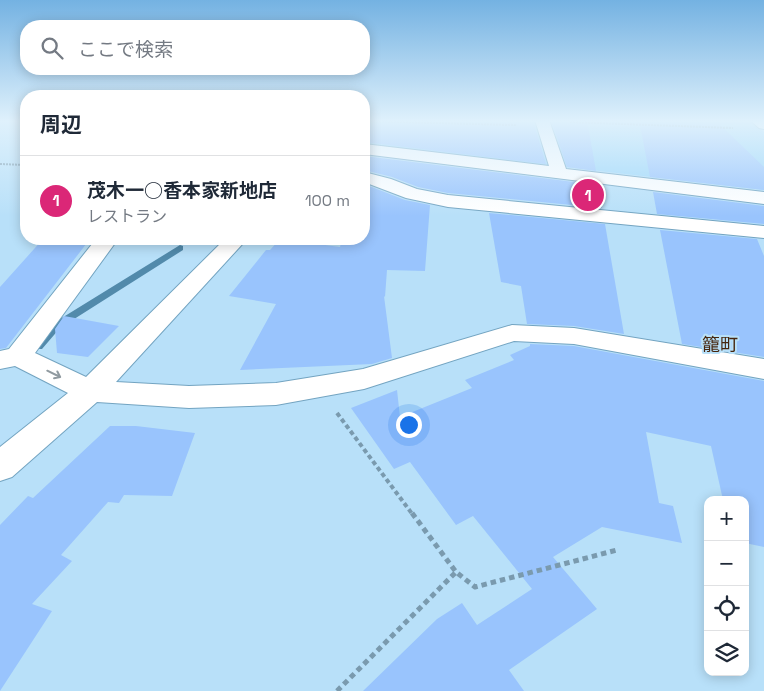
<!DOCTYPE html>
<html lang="ja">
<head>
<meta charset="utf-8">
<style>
	:root { --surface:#fff; --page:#f6f6f7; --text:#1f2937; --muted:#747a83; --line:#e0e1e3; --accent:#db2777 }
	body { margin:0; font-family:"Space Grotesk","Noto Sans JP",sans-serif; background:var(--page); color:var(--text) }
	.controls { position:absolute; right:15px; bottom:15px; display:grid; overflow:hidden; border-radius:10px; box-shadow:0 2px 12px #0003 }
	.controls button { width:45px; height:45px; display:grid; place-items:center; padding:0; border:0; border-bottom:1px solid var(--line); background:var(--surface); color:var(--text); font:25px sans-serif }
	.you { position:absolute; left:408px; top:424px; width:18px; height:18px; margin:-12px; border:4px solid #fff; border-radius:50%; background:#1a73e8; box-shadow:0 0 0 8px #1a73e833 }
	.badge { display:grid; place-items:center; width:32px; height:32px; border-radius:50%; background:var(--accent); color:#fff; font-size:16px; font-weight:700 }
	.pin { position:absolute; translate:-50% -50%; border:2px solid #fff; box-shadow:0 1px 5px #0006 }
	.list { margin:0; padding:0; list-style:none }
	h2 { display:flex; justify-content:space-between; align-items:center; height:65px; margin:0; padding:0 20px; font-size:21px }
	h2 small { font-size:16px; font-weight:400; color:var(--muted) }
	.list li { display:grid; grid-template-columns:32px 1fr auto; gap:15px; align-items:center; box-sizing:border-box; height:90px; padding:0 20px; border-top:1px solid var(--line) }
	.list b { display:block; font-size:19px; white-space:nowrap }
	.list p { margin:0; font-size:16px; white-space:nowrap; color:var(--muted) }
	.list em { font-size:16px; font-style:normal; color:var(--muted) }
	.icon { flex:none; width:28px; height:28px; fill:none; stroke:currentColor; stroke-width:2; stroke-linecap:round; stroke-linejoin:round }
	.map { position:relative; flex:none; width:764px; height:691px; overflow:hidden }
	.search { position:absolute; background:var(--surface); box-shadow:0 2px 12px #0003; left:20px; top:20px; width:350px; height:55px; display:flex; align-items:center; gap:12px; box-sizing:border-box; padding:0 18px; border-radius:20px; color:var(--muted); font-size:19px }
	.panel { position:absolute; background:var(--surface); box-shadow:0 2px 12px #0003; left:20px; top:90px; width:350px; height:155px; border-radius:20px }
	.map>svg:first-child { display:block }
	.built { fill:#9cd7fa }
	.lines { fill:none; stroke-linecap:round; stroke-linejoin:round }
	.stream { fill:#528aab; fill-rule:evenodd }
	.building { fill:#99c4fd }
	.minor-casing { stroke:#73a4c1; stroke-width:2 }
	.path-far2 { stroke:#7a9aae; stroke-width:2; stroke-dasharray:2 1; stroke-linecap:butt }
	.path-far1 { stroke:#7a9aae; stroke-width:4; stroke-dasharray:4.5 3; stroke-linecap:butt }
	.path { stroke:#7a9aae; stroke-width:5; stroke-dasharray:5.5 4; stroke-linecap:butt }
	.minor { fill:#fff; fill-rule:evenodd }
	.oneway { stroke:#909aa0 }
	.labels { text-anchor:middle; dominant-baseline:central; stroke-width:4; stroke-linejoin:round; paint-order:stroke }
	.quarter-label { font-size:18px; fill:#46260e; stroke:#b8e0f9 }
</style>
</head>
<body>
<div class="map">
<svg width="764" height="691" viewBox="0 0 764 691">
	<rect width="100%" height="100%" fill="#b8e0f9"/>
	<path class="built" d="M 364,120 L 747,120 L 764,132 L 764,190 L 366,144 L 364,142 Z"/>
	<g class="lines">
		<path class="stream" d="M 180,245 L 183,246 L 183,250 L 60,328 L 42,349 L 34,349 L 32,346 L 34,343 L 52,324 Z"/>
	</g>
	<path class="building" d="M 364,120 L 533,120 L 546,164 L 364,142 Z
		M 551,120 L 587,120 L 596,171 L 567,167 Z
		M 639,120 L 715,120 L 764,167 L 764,190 L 650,177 Z
		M 364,156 L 598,185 L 602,208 L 448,193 L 418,187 L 392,177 L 364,170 Z
		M 364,184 L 405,200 L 430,205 L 425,271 L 387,270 L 385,297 L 384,296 L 392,358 L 372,364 L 240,370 L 276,304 L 229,296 L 266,250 L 270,250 L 280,239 L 340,247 L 342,239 L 364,239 Z
		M 653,192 L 764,206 L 764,224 L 657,214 Z
		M 489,213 L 605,224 L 624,334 L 574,326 L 527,324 L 521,286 L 501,282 Z
		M 660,230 L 757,239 L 764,256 L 764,357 L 682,344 Z
		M 43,239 L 90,239 L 6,348 L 0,349 L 0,287 Z
		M 64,316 L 119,326 L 88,357 L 57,353 L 55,329 Z
		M 530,344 L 574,346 L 764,381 L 764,547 L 745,543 L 745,500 L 723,500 L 711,446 L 646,432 L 659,503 L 673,506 L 682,543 L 602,527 L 553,557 L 597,609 L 509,670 L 524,691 L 363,691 L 437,619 L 462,603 L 477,625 L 532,589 L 473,516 L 456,525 L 410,462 L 394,469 L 351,408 L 397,390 L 400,417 L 472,388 L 465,380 L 514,360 L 510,355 L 530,346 Z
		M 110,426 L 136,426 L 195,433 L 172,496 L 124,495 L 119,503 L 108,502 L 61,555 L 72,561 L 32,604 L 52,611 L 0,691 L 0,525 L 28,496 L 33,498 Z"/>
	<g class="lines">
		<defs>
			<path id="minor" d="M 535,120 L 549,120 L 566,169 L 764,192 L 764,204 L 364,154 L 364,144 L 549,166 Z
				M 750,120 L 764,120 L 764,129 L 759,128 Z
				M 364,172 L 391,179 L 417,189 L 448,195 L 764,226 L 764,238 L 448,207 L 406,198 L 364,182 Z
				M 96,239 L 118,239 L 35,353 L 86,377 L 225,239 L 247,239 L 116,382 L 189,386 L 276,383 L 363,369 L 512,325 L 574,328 L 764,359 L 764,379 L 574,344 L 514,341 L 364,389 L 276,405 L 189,408 L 97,402 L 12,477 L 0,481 L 0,447 L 68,393 L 15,366 L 0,369 L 0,351 L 9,349 Z"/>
		</defs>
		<use href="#minor" class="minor-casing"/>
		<path class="path-far2" d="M 364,121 L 516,125
			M 570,122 L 733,128
			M 0,164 L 26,165"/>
		<path class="path-far1" d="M 337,413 L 413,515"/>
		<path class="path" d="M 412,513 L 456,572 L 475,587 L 617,550
			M 337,691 L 456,572"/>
		<use href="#minor" class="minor"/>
	</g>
	<defs><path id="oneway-shaft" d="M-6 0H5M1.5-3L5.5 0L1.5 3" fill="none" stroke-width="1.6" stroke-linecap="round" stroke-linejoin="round" transform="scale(1.25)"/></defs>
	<use class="oneway" href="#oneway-shaft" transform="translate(54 374) rotate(26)"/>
	<linearGradient id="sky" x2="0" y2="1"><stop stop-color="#74b2e2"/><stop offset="0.56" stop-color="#dff1fc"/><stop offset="1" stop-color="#dff1fc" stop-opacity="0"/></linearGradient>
	<rect width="764" height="216" fill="url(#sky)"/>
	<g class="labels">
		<g class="quarter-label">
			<text x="720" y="344">籠町</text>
		</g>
	</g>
</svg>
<div class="controls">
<button>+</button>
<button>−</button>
<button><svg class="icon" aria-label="locate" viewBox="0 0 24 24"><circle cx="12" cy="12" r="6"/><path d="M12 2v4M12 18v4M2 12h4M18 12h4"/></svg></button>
<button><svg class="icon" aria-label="layers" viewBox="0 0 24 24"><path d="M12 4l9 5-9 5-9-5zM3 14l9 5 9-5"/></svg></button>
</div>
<div class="you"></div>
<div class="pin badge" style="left:588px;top:195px">1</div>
<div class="search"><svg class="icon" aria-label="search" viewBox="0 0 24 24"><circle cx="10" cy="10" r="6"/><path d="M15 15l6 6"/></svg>ここで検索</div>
<section class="panel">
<h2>周辺<small></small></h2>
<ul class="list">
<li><span class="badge">1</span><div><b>茂木一○香本家新地店</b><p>レストラン</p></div><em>100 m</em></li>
</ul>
</section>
</div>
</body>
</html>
